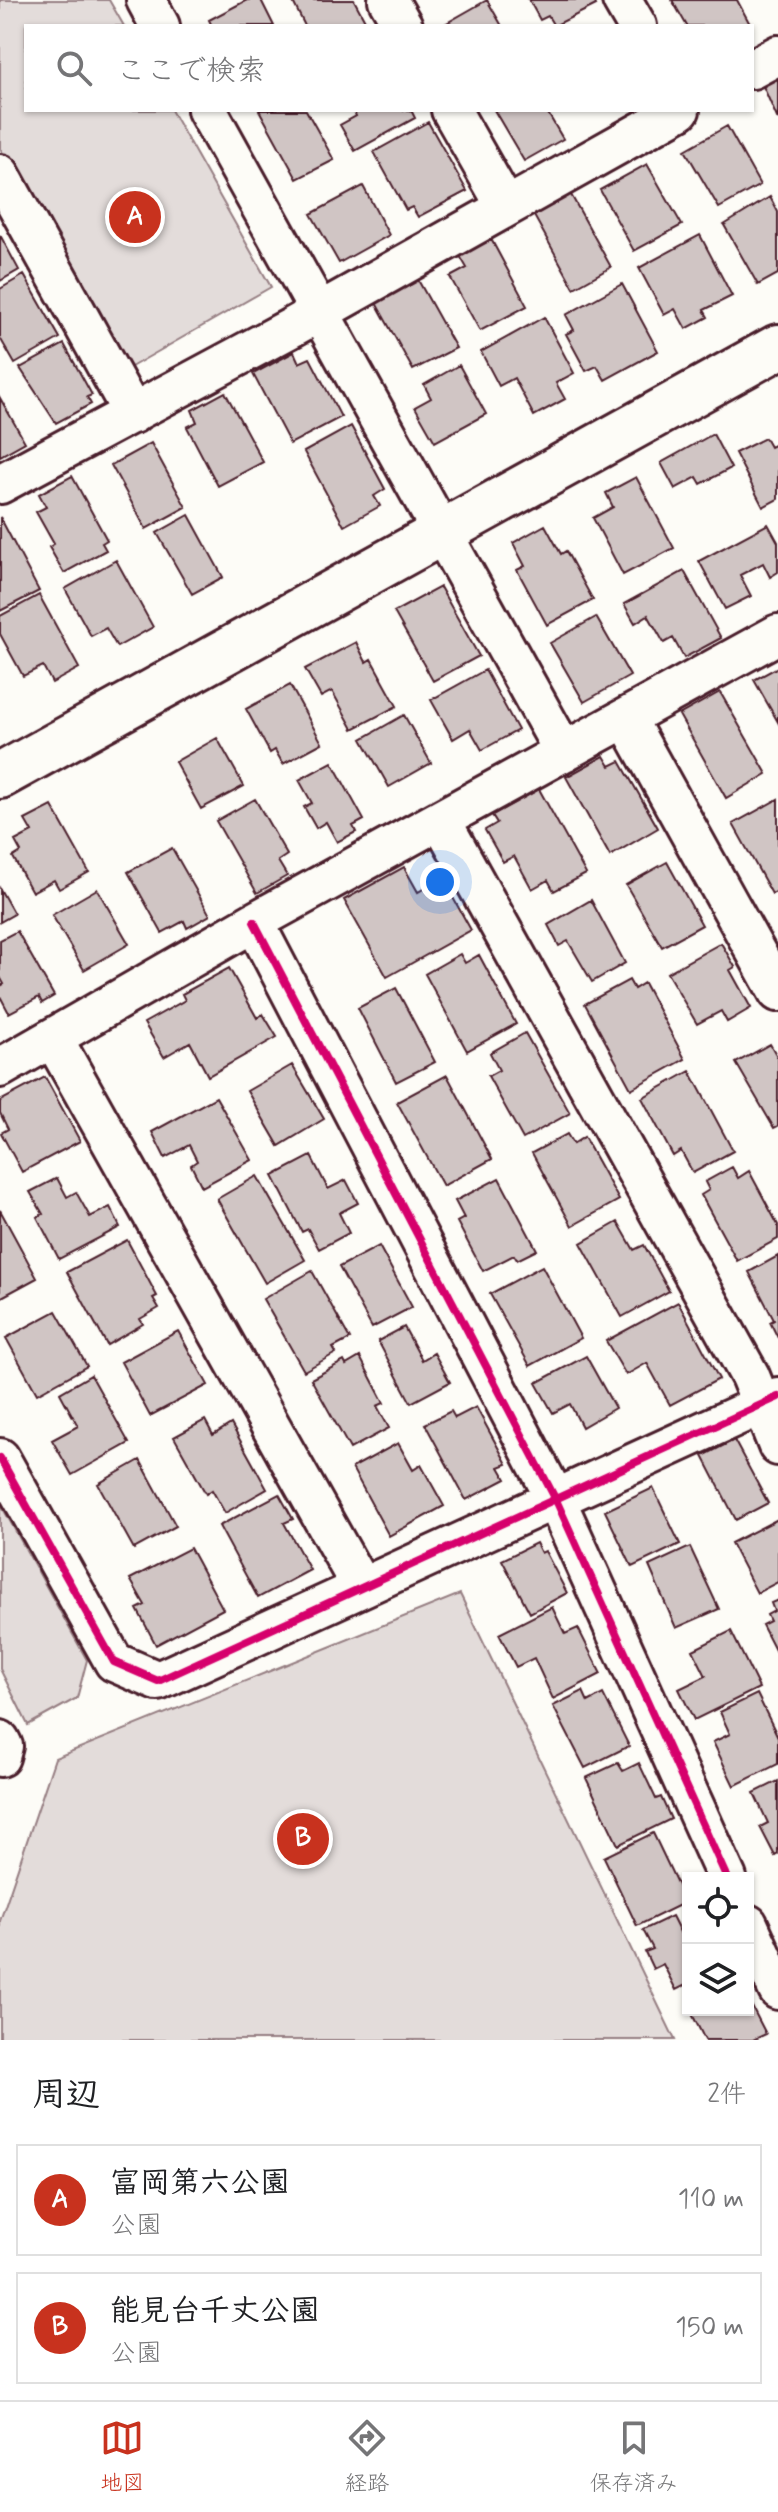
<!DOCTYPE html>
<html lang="ja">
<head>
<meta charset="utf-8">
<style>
	:root { --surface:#fff; --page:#f6f6f6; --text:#202124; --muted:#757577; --line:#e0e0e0; --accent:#c8321e }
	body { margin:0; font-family:Mynerve,"Klee One",sans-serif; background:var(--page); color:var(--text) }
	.controls { position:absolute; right:24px; bottom:24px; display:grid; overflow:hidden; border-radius:0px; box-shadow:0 2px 6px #0004 }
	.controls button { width:72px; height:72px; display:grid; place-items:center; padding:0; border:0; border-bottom:2px solid var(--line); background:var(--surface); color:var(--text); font:40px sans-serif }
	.you { position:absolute; left:440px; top:882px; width:28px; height:28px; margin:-20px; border:6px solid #fff; border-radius:50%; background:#1a73e8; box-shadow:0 0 0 12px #1a73e833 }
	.badge { display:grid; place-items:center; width:52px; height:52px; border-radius:50%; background:var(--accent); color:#fff; font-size:26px; font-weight:700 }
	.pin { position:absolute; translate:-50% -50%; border:4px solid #fff; box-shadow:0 2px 8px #0006 }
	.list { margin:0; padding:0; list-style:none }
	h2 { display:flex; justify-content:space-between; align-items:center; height:104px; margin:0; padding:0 32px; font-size:34px }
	h2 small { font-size:26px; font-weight:400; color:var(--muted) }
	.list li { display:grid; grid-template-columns:52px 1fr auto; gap:24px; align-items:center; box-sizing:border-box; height:112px; margin:0 16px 16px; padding:0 16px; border:2px solid var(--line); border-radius:0px }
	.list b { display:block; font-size:30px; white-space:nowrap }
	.list p { margin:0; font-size:26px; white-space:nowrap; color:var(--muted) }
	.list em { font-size:26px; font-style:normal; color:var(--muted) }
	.icon { flex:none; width:44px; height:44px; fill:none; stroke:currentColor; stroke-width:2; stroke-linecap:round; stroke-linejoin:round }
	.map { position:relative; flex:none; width:778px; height:2040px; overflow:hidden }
	.search { position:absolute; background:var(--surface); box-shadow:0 2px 6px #0004; left:24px; right:24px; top:24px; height:88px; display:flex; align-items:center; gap:20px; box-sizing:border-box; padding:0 28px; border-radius:0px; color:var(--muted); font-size:30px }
	.sheet { height:360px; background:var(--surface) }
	nav { display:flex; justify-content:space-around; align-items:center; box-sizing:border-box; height:112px; border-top:2px solid var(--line); background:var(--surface); font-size:22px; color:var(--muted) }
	nav a { display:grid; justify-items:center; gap:4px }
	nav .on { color:var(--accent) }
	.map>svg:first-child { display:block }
	.green { fill:#e3dcda; stroke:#967e82; stroke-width:2 }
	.building { fill:#d0c5c4; stroke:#4a1f2b; stroke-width:2 }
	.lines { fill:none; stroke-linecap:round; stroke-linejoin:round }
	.street-casing { stroke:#4a1f2b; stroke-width:44 }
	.secondary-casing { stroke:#4a1f2b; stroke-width:50 }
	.street { stroke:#fdfcf7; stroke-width:38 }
	.secondary { stroke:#fdfcf7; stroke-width:44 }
	.cycleway-casing { stroke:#fdfcf7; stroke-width:13 }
	.cycleway { stroke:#d6006c; stroke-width:8 }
</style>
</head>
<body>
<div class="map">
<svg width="778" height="2040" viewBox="0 0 778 2040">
	<rect width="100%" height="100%" fill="#fdfcf7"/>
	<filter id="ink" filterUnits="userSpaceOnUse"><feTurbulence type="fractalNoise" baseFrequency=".0125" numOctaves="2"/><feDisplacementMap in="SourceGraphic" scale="16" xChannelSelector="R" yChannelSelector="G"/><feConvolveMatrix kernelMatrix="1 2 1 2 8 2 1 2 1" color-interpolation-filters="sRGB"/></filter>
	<g filter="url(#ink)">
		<path class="green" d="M 0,0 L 109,0 L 124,26 L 26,26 L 26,110 L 171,110 L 271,287 L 124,371 L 0,148 Z
			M 0,1503 L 87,1660 L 77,1698 L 28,1725 L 0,1669 Z
			M 460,1594 L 675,2040 L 0,2040 L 0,1921 L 55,1758 Z"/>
		<path class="building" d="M 247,0 L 261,0 L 274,26 L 212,26 L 209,20 Z
			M 292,0 L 354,0 L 368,26 L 305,26 Z
			M 487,0 L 502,26 L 447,26 L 445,24 Z
			M 529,0 L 593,0 L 596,5 L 554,26 L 548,16 L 540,20 Z
			M 672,0 L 737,0 L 751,26 L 687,26 Z
			M 778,78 L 778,120 L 763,86 Z
			M 259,110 L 306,110 L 334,160 L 297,179 Z
			M 353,110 L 411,110 L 415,118 L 355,151 L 340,125 L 356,116 Z
			M 494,110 L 546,110 L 563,139 L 524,161 Z
			M 428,122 L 467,191 L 418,217 L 412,207 L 406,210 L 374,152 Z
			M 727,126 L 760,185 L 719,208 L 685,150 Z
			M 647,164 L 682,225 L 634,251 L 600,190 Z
			M 363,186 L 389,235 L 339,263 L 311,214 Z
			M 570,193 L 611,267 L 574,288 L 533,214 Z
			M 770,197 L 778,212 L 778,274 L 758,285 L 724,225 Z
			M 0,235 L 19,270 L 0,281 Z
			M 700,235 L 732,296 L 704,310 L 708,317 L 686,329 L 675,309 L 664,315 L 639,268 Z
			M 491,239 L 527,306 L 480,331 L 450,277 L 467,268 L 460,256 Z
			M 24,275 L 60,338 L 15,364 L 0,338 L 0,289 Z
			M 418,280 L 456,348 L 413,370 L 376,303 Z
			M 622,284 L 658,351 L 605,380 L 597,366 L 586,371 L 566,334 L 574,330 L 566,315 Z
			M 544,317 L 574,373 L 556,383 L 565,399 L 534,416 L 514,378 L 499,386 L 481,352 Z
			M 64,344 L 92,395 L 87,397 L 91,404 L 56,423 L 20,368 Z
			M 294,352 L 299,363 L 310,358 L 341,417 L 290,444 L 253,374 Z
			M 459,365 L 486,414 L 435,442 L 415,407 L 431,398 L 424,385 Z
			M 225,392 L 263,462 L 218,486 L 187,427 L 197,422 L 192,410 Z
			M 0,398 L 25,442 L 0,456 Z
			M 351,426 L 385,489 L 374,496 L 380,506 L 344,526 L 304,452 Z
			M 713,434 L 731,468 L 701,484 L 697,477 L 675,489 L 661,463 Z
			M 765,438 L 770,447 L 778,443 L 778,499 L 763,507 L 735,453 Z
			M 151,443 L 186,507 L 146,529 L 111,465 Z
			M 72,476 L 107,540 L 102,543 L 106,550 L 64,573 L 49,547 L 54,544 L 36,512 L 46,507 L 39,494 Z
			M 636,477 L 674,548 L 623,575 L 593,518 L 613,507 L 606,493 Z
			M 189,515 L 223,577 L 192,594 L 157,533 Z
			M 0,517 L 39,591 L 0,611 Z
			M 768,524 L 778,542 L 778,572 L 770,577 L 763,563 L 740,575 L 751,596 L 725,609 L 699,561 Z
			M 545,525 L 561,554 L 566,551 L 593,600 L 547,625 L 517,570 L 525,566 L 513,543 Z
			M 116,560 L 153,627 L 117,647 L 106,628 L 91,636 L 65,589 Z
			M 684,571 L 721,638 L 684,658 L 673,638 L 664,643 L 648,615 L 635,623 L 624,604 Z
			M 440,587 L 479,656 L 433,681 L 394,612 Z
			M 39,595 L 79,668 L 52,683 L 43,666 L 23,676 L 0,634 L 0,616 Z
			M 596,617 L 630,676 L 584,702 L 550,643 Z
			M 356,642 L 366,662 L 371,659 L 397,706 L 353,729 L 332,691 L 321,697 L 305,669 Z
			M 778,667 L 778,722 L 754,680 Z
			M 485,670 L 518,730 L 482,750 L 470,729 L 453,739 L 431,700 Z
			M 290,685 L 322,743 L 283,764 L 275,750 L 270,753 L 246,709 Z
			M 720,692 L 767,774 L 726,798 L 679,715 Z
			M 404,715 L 431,763 L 389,787 L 362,739 Z
			M 217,738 L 244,786 L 201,809 L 175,762 Z
			M 604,756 L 610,766 L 620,761 L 658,828 L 610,856 L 566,777 Z
			M 332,762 L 364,820 L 353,826 L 356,832 L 337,842 L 326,822 L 316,828 L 304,807 L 312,803 L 299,780 Z
			M 539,789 L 586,874 L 554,891 L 548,880 L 532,889 L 514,856 L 503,862 L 485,830 L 497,823 L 492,815 Z
			M 255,799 L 287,855 L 278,861 L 287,876 L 257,893 L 216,821 Z
			M 778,799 L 778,891 L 772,894 L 733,824 Z
			M 52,806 L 89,872 L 59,889 L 54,880 L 32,892 L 13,857 L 21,852 L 15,841 L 32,832 L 25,820 Z
			M 172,848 L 210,915 L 187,928 L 184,921 L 162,933 L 128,872 Z
			M 667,862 L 702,925 L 662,947 L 626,885 Z
			M 404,867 L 418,892 L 442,878 L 471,930 L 387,977 L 344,900 Z
			M 0,889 L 14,914 L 0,922 Z
			M 97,889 L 129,944 L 84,970 L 52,915 Z
			M 591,900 L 625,963 L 592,982 L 568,941 L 559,946 L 548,925 Z
			M 17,931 L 54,996 L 42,1003 L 39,997 L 9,1013 L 0,996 L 0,986 L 4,984 L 0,977 L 0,940 Z
			M 721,943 L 735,967 L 730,970 L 751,1008 L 727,1022 L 721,1011 L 697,1024 L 667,973 Z
			M 460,954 L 465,963 L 479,955 L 516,1024 L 467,1051 L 425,974 Z
			M 229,968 L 257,1018 L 263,1014 L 277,1037 L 208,1076 L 190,1042 L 164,1057 L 144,1023 L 185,1000 L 182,994 Z
			M 629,980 L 634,989 L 644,983 L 685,1059 L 631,1089 L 585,1004 Z
			M 396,988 L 435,1062 L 396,1082 L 358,1008 Z
			M 525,1033 L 570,1113 L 523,1139 L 488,1076 L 499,1070 L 490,1053 Z
			M 770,1044 L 778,1058 L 778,1126 L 774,1128 L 736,1063 Z
			M 292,1065 L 324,1119 L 279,1146 L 247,1091 Z
			M 690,1071 L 733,1151 L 693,1173 L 681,1151 L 673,1156 L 642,1098 Z
			M 447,1075 L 492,1159 L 443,1186 L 397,1102 Z
			M 45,1077 L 80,1141 L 22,1172 L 1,1133 L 8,1129 L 0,1113 L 0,1101 Z
			M 216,1097 L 252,1160 L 202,1187 L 191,1165 L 197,1161 L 189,1145 L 165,1158 L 152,1132 Z
			M 567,1134 L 573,1144 L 584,1137 L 619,1200 L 572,1226 L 532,1153 Z
			M 311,1156 L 328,1189 L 346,1180 L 358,1203 L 339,1213 L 349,1233 L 319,1249 L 308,1229 L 302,1232 L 273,1176 Z
			M 732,1167 L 738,1178 L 749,1171 L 778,1225 L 778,1239 L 737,1261 L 701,1195 L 709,1190 L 705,1182 Z
			M 257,1176 L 305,1260 L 265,1283 L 217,1199 Z
			M 57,1178 L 67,1197 L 76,1192 L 90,1217 L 110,1207 L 120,1227 L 59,1259 L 37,1217 L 43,1214 L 30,1192 Z
			M 499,1178 L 537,1250 L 517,1260 L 514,1255 L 483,1271 L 457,1222 L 464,1218 L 455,1201 Z
			M 0,1210 L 37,1278 L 0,1298 Z
			M 618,1222 L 634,1250 L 644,1245 L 669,1291 L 622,1317 L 581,1243 Z
			M 127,1240 L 157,1296 L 153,1298 L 159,1308 L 140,1319 L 143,1324 L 107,1345 L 67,1272 Z
			M 379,1246 L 412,1307 L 372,1328 L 339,1267 Z
			M 778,1256 L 778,1338 L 770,1322 L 774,1320 L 749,1272 Z
			M 542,1266 L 581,1338 L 530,1366 L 490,1294 Z
			M 312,1271 L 350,1339 L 333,1348 L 336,1353 L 304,1371 L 263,1299 Z
			M 678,1302 L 719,1379 L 670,1405 L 647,1363 L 626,1375 L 606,1341 Z
			M 56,1311 L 87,1366 L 37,1394 L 6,1338 Z
			M 404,1327 L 422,1360 L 434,1353 L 450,1382 L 411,1403 L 378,1341 Z
			M 178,1331 L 208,1385 L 150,1416 L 121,1362 Z
			M 586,1356 L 615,1408 L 582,1427 L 570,1404 L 553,1413 L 536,1383 Z
			M 360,1357 L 384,1403 L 377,1406 L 389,1428 L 350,1449 L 311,1379 L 344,1361 L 346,1365 Z
			M 91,1375 L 129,1443 L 72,1475 L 52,1440 L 78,1426 L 60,1393 Z
			M 476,1407 L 507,1464 L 499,1467 L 506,1479 L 466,1500 L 425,1424 L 451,1411 L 455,1418 Z
			M 205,1420 L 213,1435 L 231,1424 L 267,1489 L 225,1513 L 212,1490 L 206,1494 L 174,1437 Z
			M 734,1440 L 768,1503 L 736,1520 L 703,1456 Z
			M 398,1443 L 413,1470 L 421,1465 L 444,1506 L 389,1536 L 352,1468 Z
			M 140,1460 L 176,1526 L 134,1549 L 98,1484 Z
			M 653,1488 L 680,1544 L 632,1567 L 605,1511 Z
			M 279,1494 L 293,1519 L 284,1523 L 310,1570 L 258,1598 L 219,1526 Z
			M 778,1519 L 778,1582 L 757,1593 L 731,1543 Z
			M 536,1543 L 541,1553 L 545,1551 L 567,1593 L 530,1613 L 502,1560 Z
			M 690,1547 L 719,1609 L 676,1628 L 649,1566 Z
			M 190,1548 L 223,1609 L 156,1645 L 137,1609 L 145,1605 L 130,1579 Z
			M 778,1600 L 778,1656 L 762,1625 L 770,1621 L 767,1615 L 774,1611 L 771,1603 Z
			M 552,1607 L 565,1634 L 578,1628 L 601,1674 L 553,1699 L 534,1658 L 516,1667 L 499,1634 Z
			M 731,1631 L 759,1688 L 694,1720 L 679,1689 L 706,1676 L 693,1650 Z
			M 583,1691 L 588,1702 L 603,1694 L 629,1746 L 585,1768 L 553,1706 Z
			M 757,1694 L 778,1737 L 778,1764 L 734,1786 L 713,1742 L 730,1734 L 720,1712 Z
			M 618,1763 L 623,1771 L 639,1763 L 656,1799 L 661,1797 L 671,1819 L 618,1845 L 586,1778 Z
			M 778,1781 L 778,1854 L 775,1856 L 760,1827 L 768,1823 L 754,1793 Z
			M 653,1833 L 686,1902 L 637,1926 L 604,1857 Z
			M 672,1916 L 688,1948 L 688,1984 L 676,1990 L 663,1964 L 653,1969 L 645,1952 L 653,1949 L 643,1930 Z
			M 748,1999 L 766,2034 L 753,2040 L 705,2040 L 690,2010 L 748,2010 Z"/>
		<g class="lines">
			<defs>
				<path id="street" d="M 146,0 L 160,26
					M 388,0 L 403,26
					M 622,0 L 637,26
					M 752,69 L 778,55
					M 207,110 L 564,752
					M 451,110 L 505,205
					M 0,174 L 133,414
					M 0,484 L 289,329 L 680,110
					M 626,718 L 778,992
					M 442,822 L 750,1376 L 778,1446
					M 254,922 L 556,1500 L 727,1878
					M 54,1040 L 360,1585
					M 0,1068 L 254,922 L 778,634
					M 0,1458 L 114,1662 L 158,1681 L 778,1397
					M 0,1740 L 3,1746 L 0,1757
					M 748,1924 L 778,1990"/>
				<path id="secondary" d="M 0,776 L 778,347"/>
			</defs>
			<use href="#street" class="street-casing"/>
			<use href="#secondary" class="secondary-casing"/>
			<use href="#street" class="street"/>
			<use href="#secondary" class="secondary"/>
			<defs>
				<path id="cycleway" d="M 254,922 L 556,1500 L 727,1878
					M 0,1458 L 114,1662 L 158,1681 L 778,1397"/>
			</defs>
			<use href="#cycleway" class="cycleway-casing"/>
			<use href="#cycleway" class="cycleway"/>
		</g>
	</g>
</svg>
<div class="controls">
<button><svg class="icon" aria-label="locate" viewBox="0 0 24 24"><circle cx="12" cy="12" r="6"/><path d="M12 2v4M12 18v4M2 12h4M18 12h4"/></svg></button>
<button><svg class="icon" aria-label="layers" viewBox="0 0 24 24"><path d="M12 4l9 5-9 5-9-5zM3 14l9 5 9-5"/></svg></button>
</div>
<div class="you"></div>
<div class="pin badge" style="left:135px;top:217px">A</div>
<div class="pin badge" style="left:303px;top:1839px">B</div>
<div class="search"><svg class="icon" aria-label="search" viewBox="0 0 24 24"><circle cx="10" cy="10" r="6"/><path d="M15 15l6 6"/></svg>ここで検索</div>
</div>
<section class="sheet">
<h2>周辺<small>2件</small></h2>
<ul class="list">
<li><span class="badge">A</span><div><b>富岡第六公園</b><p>公園</p></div><em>110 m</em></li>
<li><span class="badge">B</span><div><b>能見台千丈公園</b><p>公園</p></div><em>150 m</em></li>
</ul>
</section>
<nav>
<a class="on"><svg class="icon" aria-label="map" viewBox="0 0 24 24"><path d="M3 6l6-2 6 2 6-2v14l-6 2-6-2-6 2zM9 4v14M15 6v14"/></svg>地図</a>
<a><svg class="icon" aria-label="directions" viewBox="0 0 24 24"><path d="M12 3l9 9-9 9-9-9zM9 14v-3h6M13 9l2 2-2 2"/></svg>経路</a>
<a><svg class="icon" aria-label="saved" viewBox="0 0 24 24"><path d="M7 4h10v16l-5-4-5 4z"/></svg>保存済み</a>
</nav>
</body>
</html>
